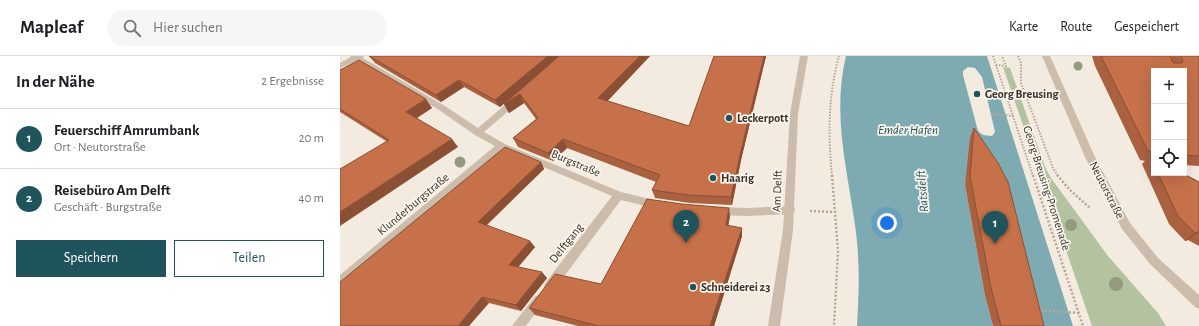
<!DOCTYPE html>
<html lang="de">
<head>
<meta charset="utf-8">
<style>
	:root { --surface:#fff; --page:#f6f6f6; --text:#202124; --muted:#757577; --line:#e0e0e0; --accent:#1f545c }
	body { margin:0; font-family:"Alegreya Sans",sans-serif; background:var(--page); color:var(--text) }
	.controls { position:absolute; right:12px; top:12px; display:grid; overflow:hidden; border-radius:0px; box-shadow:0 4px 16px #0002 }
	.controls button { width:36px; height:36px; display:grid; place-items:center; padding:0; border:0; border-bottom:1px solid var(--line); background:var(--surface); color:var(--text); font:20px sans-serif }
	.you { position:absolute; left:547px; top:167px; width:14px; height:14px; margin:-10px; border:3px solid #fff; border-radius:50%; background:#1a73e8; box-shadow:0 0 0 6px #1a73e833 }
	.badge { display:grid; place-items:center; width:26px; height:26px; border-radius:50%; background:var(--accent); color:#fff; font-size:13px; font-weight:700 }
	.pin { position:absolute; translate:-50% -33px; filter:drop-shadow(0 1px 2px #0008) }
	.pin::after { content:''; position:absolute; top:21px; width:14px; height:12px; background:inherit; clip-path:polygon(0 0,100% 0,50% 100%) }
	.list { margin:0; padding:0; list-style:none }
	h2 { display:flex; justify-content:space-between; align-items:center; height:52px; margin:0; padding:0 16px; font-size:17px }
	h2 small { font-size:13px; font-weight:400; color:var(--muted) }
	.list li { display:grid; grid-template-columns:26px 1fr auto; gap:12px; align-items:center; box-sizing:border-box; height:60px; padding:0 16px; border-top:1px solid var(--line) }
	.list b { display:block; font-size:15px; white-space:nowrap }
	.list p { margin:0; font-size:13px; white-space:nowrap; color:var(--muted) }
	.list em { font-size:13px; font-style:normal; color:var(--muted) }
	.actions { display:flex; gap:8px; padding:12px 16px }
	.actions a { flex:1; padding:9px 0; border:1px solid var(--accent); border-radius:0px; text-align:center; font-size:14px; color:var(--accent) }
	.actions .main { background:var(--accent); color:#fff }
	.icon { flex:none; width:22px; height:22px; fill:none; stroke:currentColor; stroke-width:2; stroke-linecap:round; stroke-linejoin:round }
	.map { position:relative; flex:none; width:859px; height:270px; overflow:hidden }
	header { display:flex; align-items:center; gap:24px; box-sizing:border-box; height:56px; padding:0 20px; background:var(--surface); border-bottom:1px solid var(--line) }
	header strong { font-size:19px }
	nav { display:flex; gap:22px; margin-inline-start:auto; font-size:14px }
	.search { width:280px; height:36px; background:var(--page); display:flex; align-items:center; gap:10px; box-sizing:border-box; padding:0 14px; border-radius:22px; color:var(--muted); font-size:15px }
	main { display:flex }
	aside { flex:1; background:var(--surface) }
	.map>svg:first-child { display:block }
	.green { fill:#b4c39f }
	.water { fill:#7eabb1; fill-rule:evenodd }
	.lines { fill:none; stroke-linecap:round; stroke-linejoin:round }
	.path-far1 { stroke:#b8a695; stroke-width:2; stroke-dasharray:1.5 1.5; stroke-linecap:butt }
	.path { stroke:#b8a695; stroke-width:2.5; stroke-dasharray:2 2; stroke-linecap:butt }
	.minor { fill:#ccbcab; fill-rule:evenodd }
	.tertiary { fill:#ccbcab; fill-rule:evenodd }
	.tree { fill:#949a7e }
	.wall { fill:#aa6140 }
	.shaded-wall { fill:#8b4f34 }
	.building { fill:#c6714a; stroke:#8b4f34 }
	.poi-dot { fill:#1f545c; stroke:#faf5ec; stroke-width:1.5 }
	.labels { text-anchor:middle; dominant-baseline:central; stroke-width:3.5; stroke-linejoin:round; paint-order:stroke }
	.poi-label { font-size:12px; font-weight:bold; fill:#3a302a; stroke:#faf5ec; text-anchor:start }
	.street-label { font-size:12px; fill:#3a302a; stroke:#faf5ec }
	.water-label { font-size:13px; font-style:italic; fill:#1f545c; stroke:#faf5ec }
</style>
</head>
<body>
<header>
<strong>Mapleaf</strong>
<div class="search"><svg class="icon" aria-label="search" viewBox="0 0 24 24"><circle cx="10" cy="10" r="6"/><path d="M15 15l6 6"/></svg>Hier suchen</div>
<nav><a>Karte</a><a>Route</a><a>Gespeichert</a></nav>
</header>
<main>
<aside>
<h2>In der Nähe<small>2 Ergebnisse</small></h2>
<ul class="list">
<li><span class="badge">1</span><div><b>Feuerschiff Amrumbank</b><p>Ort · Neutorstraße</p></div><em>20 m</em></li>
<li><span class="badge">2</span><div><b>Reisebüro Am Delft</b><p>Geschäft · Burgstraße</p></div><em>40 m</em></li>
</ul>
<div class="actions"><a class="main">Speichern</a><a>Teilen</a></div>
</aside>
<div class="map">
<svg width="859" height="270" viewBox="0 0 859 270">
	<rect width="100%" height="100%" fill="#f3ebe0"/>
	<path class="green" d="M 663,11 L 670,12 L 705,111 L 711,122 L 768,200 L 818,257 L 826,270 L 752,270 Z"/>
	<path class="water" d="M 506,0 L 647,0 L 733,270 L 695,270 L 630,101 L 625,129 L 645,240 L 653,270 L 517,270 C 519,237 520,203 515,169 C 507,112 492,58 506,0 ZM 628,11 L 635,12 L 642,21 L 655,76 L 652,80 L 643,79 L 638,75 L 623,19 L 623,15 Z"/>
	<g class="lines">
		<path class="path-far1" d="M 653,0 L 693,120
			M 678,0 L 681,7 L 681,27 L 713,112 L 718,120
			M 656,9 L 666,10 L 662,0
			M 651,58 L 673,60
			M 492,120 C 488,79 488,40 499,0"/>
		<path class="path" d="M 492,119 L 498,195 L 494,270
			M 693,119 L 743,270
			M 717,119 L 730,134 L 750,152
			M 470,155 L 495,156
			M 697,254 L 739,257"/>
		<path class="minor" d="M 10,0 L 24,0 L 23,2 L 105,50 L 138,72 L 173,42 L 179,42 L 180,44 L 179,46 L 144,76 L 165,88 L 281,136 L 318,145 L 322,146 L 323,149 L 322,152 L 318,153 L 281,144 L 214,234 L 210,235 L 206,234 L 204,230 L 206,226 L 272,140 L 163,94 L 4,230 L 0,231 L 0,219 L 155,90 L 135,79 L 99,54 L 17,5 L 0,12 L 0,7 L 11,1 Z
			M 450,150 L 454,151 L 455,154 L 454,157 L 450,158 L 407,160 L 377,159 L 373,158 L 372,155 L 373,152 L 377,151 L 407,152 Z
			M 199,239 L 203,240 L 205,244 L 186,270 L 172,270 L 195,240 Z"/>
		<path class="tertiary" d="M 460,0 L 468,0 L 458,58 L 453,174 L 440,270 L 428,270 L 443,174 L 450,58 Z
			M 702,0 L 710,0 L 755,101 L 790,167 L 818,202 L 859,239 L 859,253 L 855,251 L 810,208 L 782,173 L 745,101 Z"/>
	</g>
	<g class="tree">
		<circle cx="738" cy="10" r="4.5"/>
		<circle cx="120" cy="106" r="5.5"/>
		<circle cx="731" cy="169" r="6"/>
		<circle cx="776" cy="228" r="7"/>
	</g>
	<path class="wall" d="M 29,0 L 310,0 L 267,45 L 349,70 L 374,0 L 426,0 L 401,104 L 392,149 L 350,147 L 315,142 L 312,134 L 316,126 L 227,92 L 213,105 L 178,91 L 173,82 L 196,63 L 184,47 L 169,57 L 164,48 L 209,10 L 160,51 L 124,31 L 101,46 L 35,7 Z
		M 752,0 L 859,0 L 859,110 L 844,109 L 844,15 L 814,15 L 814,117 L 842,117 L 859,126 L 859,190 L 848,184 L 845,185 L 829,168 L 802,108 L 805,105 L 800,104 L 755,10 Z
		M 0,14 L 92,52 L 77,62 L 118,91 L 46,85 L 0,56 Z
		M 634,72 L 704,270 L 653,270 L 645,240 L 625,129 L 630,81 Z
		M 201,106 L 204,113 L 147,169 L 195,191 L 178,211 L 207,222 L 181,255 L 149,247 L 0,270 Z
		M 390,160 L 388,170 L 402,180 L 374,270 L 238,270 L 195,259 L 189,252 L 261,228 Z"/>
	<path class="shaded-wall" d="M 208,0 L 220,0 L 160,51 L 155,44 Z
		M 300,0 L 310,0 L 262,51 L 258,42 Z
		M 424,0 L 426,0 L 401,104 L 392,149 L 391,141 L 401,95 Z
		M 119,24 L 124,31 L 101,46 L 96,39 Z
		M 180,38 L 184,47 L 169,57 L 164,48 Z
		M 86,43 L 92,52 L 73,64 L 66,56 Z
		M 112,83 L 118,91 L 0,170 L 0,156 Z
		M 223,83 L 227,92 L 213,105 L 208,97 Z
		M 201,106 L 204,113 L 143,172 L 138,166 Z
		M 389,152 L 390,160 L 387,177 L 386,169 Z
		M 402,172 L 402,180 L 374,270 L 370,270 Z
		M 858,176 L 848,184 L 845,185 L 855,177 Z
		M 190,185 L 195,191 L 175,215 L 169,209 Z
		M 202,216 L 207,222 L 181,255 L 176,249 Z
		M 142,241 L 149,247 L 129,270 L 118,270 Z"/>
	<path class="building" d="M 29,0 L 208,0 L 155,44 L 119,24 L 96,39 Z
		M 219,0 L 300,0 L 258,42 L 349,70 L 374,0 L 424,0 L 401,95 L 391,141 L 348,139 L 312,134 L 320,119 L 223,83 L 208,97 L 173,82 L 198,62 L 180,38 L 164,48 Z
		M 761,0 L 830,0 L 833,7 L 842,7 L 843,5 L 841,0 L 859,0 L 859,100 L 844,99 L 844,15 L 814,15 L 814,96 L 808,95 Z
		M 19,4 L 86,43 L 66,56 L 112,83 L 0,156 L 0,113 L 49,84 L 0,53 L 0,14 Z
		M 634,72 L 658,107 L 668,126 L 704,270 L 661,270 L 651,232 L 630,120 Z
		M 165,91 L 201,106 L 138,166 L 190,185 L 169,209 L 202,216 L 176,249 L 142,241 L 118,270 L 0,270 L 0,226 Z
		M 810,100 L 814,102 L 814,109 Z
		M 818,117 L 842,117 L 859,126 L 859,176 L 858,176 L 855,177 L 838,160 Z
		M 307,143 L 342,148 L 389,152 L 386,169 L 402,172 L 370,270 L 259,270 L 189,252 L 215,218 L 261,228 Z"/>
	<g class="poi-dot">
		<circle cx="637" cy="38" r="4"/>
		<circle cx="389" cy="62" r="4"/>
		<circle cx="373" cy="122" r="4"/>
		<circle cx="353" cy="231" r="4"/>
	</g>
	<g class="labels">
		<g class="poi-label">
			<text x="645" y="38">Georg Breusing</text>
			<text x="397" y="62">Leckerpott</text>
			<text x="381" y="122">Haarig</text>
			<text x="361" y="231">Schneiderei 23</text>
		</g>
		<g class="street-label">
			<text transform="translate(236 107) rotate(23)">Burgstraße</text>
			<text transform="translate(707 132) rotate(72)">Georg-Breusing-Promenade</text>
			<text transform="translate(767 134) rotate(63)">Neutorstraße</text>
			<text transform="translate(437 135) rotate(-88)">Am Delft</text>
			<text transform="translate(73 148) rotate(-40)">Klunderburgstraße</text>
			<text transform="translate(226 187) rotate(-52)">Delftgang</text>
		</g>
		<g class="water-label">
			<text x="568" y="74">Emder Hafen</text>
			<text transform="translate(583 135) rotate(-95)">Ratsdelft</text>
		</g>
	</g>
</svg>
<div class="controls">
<button>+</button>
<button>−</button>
<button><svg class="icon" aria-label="locate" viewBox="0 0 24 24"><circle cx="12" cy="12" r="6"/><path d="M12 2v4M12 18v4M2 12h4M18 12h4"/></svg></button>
</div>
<div class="you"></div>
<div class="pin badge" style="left:655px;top:188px">1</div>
<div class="pin badge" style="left:346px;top:187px">2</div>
</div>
</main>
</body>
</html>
